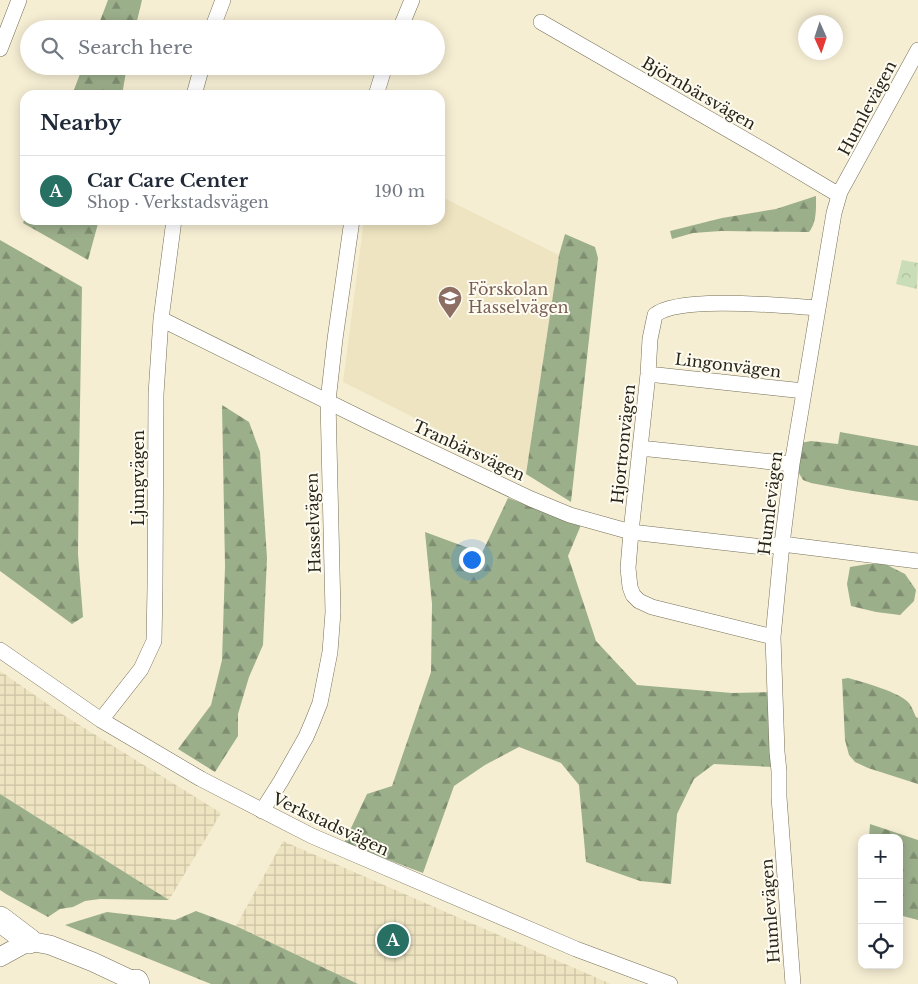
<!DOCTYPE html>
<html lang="en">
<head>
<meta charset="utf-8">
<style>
	:root { --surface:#fff; --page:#f2f2f3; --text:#1f2937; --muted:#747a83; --line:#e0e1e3; --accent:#286f64 }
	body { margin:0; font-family:"Libre Baskerville",serif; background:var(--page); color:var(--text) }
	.controls { position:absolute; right:15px; bottom:15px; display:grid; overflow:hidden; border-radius:10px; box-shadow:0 2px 12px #0003 }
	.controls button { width:45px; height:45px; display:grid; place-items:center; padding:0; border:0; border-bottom:1px solid var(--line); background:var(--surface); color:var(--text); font:25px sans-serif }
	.compass { position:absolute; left:798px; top:15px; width:45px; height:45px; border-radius:50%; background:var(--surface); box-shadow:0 2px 12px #0003; rotate:177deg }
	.you { position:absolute; left:471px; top:559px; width:18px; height:18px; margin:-12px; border:4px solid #fff; border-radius:50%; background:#1a73e8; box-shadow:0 0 0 8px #1a73e833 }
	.badge { display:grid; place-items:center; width:32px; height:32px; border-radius:50%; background:var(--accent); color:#fff; font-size:16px; font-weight:700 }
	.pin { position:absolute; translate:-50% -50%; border:2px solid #fff; box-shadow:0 1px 5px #0006 }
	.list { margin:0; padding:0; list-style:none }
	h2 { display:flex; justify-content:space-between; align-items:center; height:65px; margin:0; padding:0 20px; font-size:21px }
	h2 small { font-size:16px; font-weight:400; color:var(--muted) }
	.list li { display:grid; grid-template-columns:32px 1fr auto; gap:15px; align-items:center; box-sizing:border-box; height:70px; padding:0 20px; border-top:1px solid var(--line) }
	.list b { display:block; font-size:19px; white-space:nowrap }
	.list p { margin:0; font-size:16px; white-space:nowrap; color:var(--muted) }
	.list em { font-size:16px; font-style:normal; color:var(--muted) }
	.icon { flex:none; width:28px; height:28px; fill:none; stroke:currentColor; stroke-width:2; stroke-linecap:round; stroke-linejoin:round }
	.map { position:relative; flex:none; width:918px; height:984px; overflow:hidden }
	.search { position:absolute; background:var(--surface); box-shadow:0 2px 12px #0003; left:20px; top:20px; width:425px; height:55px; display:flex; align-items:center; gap:12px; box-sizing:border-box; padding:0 18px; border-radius:28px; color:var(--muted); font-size:19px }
	.panel { position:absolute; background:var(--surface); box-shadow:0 2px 12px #0003; left:20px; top:90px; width:425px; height:135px; border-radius:15px }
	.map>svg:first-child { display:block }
	.built { fill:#eee4c1 }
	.industrial { fill:url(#industrial-grid) }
	.forest { fill:url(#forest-firs) }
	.park { fill:url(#park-crowns) }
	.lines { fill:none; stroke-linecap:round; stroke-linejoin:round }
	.minor-casing { stroke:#767058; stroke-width:16 }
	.tertiary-casing { stroke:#767058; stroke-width:20 }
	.trunk-casing { stroke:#767058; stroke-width:26 }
	.minor { stroke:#fff; stroke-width:15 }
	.tertiary { stroke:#fff; stroke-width:19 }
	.trunk { stroke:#fff; stroke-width:25 }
	.labels { text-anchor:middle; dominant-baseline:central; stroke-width:4; stroke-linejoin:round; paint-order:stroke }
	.street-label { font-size:16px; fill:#27241a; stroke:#fefbf1 }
	.education-label { font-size:16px; fill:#785e54; stroke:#fefbf1; text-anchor:start }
</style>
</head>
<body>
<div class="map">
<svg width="918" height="984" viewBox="0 0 918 984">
	<defs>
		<pattern id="industrial-grid" width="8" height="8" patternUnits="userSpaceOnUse" patternTransform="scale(1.25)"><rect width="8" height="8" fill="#eee4c1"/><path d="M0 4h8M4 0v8" fill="none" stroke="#ccc3a5"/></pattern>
		<pattern id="forest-firs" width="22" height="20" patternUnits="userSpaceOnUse" patternTransform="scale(1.25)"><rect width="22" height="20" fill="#9caf8b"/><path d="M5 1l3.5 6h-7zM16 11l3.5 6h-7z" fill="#7f8e71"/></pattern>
		<pattern id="park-crowns" width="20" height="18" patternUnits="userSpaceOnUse" patternTransform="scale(1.25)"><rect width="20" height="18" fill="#caddb9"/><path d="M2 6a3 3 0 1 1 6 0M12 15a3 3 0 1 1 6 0" fill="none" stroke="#aebe9e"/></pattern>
	</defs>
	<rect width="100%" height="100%" fill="#f6eed3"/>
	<path class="built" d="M 440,196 L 559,255 L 526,474 L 343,382 L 364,220 L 440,220 Z"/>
	<path class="industrial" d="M 0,671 L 65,716 L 221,813 L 169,900 L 0,794 Z
		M 283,841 L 611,984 L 358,984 L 236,926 Z"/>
	<path class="forest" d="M 108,0 L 142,0 L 135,29 L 97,29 Z
		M 83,66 L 127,66 L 122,95 L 72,95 Z
		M 816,196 C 816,208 817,222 809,232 L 721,231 L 693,233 L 672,239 L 670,231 L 722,218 L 776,209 Z
		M 25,218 L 25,220 L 99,220 L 88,260 L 23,223 Z
		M 565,234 L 595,247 L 598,258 L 571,502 L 526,474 L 559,255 Z
		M 0,240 L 82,287 L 79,465 L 78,554 L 83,617 L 72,624 L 0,571 Z
		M 222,405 L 249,422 L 260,452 L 267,558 L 263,645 L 249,677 L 238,714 L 238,736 L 215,772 L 178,749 L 211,705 L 222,660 L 225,566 Z
		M 840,432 L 918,446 L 918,501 L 853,491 L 811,483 L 803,480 L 797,470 L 800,443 L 811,441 L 838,444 Z
		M 508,498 L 581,525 L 568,556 L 596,641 L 637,685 L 732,693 L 770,692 L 773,767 L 714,764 L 694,779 L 677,814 L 671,884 L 640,881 L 586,862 L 579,785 L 561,763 L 519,747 L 485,765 L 454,786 L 423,873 L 344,843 L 367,794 L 392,786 L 431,672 L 432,604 L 425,532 L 482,553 Z
		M 868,564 L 885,564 L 905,574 L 916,590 L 914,601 L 900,615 L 876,612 L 851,606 L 847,584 L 850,567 Z
		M 848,678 C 862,682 900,692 909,703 C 912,707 914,713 916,717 L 918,718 L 918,784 L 868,768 L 855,762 L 849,755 L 845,740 L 842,679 Z
		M 0,794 L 169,900 L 100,899 L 85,901 L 73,907 L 60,909 L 48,917 L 6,894 L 0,890 Z
		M 870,824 L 918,840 L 918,920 L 899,915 L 899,838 L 869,838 Z
		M 196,911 L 236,926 L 358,984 L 211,984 L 65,925 L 107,912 L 175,920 Z"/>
	<path class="park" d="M 902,260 L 918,263 L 917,289 L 896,284 Z"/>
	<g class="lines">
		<defs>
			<path id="minor" d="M 541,22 L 765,151 L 839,195
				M 212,29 L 223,0
				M 400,29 L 412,0
				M 0,49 L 19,0
				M 194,95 L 202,66
				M 376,95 L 385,66
				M 161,319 L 371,423 L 531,499 L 570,515 L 631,532 L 763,547 L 782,544 L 918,561
				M 648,374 L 804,391
				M 640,448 L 792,464
				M 773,637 L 652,607 L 639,601 L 633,595 L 630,587 L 628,568 L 631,532 L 648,374 L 650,339 L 655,315 C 678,295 786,306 818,308
				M 0,650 L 101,720 L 201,779 L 312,836 L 576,949 L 670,984
				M 101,720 L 141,669 L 154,641 L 155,587 L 156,394 L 161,319 L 174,220
				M 262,811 L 281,781 L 306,737 L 312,723 L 320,703 L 330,652 L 333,612 L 328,401 L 335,339 L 352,220
				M 793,984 L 779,797 L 779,771 L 777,752 L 773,637 L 782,544 L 792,464 L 834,213 L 840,192 L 918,50"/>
			<path id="tertiary" d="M 0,957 L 29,941 L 50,945 L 93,962 L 140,984"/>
			<path id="trunk" d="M 0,919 L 29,941
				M 135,984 L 136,982"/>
		</defs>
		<use href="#minor" class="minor-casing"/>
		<use href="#tertiary" class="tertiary-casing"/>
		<use href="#trunk" class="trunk-casing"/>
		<use href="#minor" class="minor"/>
		<use href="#tertiary" class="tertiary"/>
		<use href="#trunk" class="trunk"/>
	</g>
	<defs>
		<symbol id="school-pin" viewBox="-11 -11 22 30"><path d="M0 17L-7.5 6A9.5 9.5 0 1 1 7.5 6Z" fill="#8d6e63" stroke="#fefbf1"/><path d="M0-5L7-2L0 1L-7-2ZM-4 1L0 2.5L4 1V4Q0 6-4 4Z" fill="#fff"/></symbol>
	</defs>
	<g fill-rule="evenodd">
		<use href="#school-pin" x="436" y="284" width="28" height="38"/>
	</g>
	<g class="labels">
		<g class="street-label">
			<text transform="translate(699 93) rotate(30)">Björnbärsvägen</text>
			<text transform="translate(867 108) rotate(-62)">Humlevägen</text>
			<text transform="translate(728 365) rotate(7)">Lingonvägen</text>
			<text transform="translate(623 444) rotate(-84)">Hjortronvägen</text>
			<text transform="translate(469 450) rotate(25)">Tranbärsvägen</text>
			<text transform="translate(138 478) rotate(-90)">Ljungvägen</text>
			<text transform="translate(770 503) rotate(-83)">Humlevägen</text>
			<text transform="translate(313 523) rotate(-92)">Hasselvägen</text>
			<text transform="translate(331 824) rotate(25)">Verkstadsvägen</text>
			<text transform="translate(770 911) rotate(-94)">Humlevägen</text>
		</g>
		<g class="education-label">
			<text x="468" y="289">Förskolan<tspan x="468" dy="18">Hasselvägen</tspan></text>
		</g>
	</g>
</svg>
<div class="controls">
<button>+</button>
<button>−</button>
<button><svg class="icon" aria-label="locate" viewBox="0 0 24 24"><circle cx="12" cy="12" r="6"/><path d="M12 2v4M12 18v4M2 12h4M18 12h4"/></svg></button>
</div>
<svg class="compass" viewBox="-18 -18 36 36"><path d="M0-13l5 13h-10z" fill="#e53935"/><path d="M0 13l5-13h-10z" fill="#747a83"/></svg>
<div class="you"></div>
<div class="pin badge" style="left:393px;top:940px">A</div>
<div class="search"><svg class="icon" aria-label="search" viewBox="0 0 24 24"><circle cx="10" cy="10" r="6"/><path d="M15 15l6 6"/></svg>Search here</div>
<section class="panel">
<h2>Nearby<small></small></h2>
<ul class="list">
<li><span class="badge">A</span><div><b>Car Care Center</b><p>Shop · Verkstadsvägen</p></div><em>190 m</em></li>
</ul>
</section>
</div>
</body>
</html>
